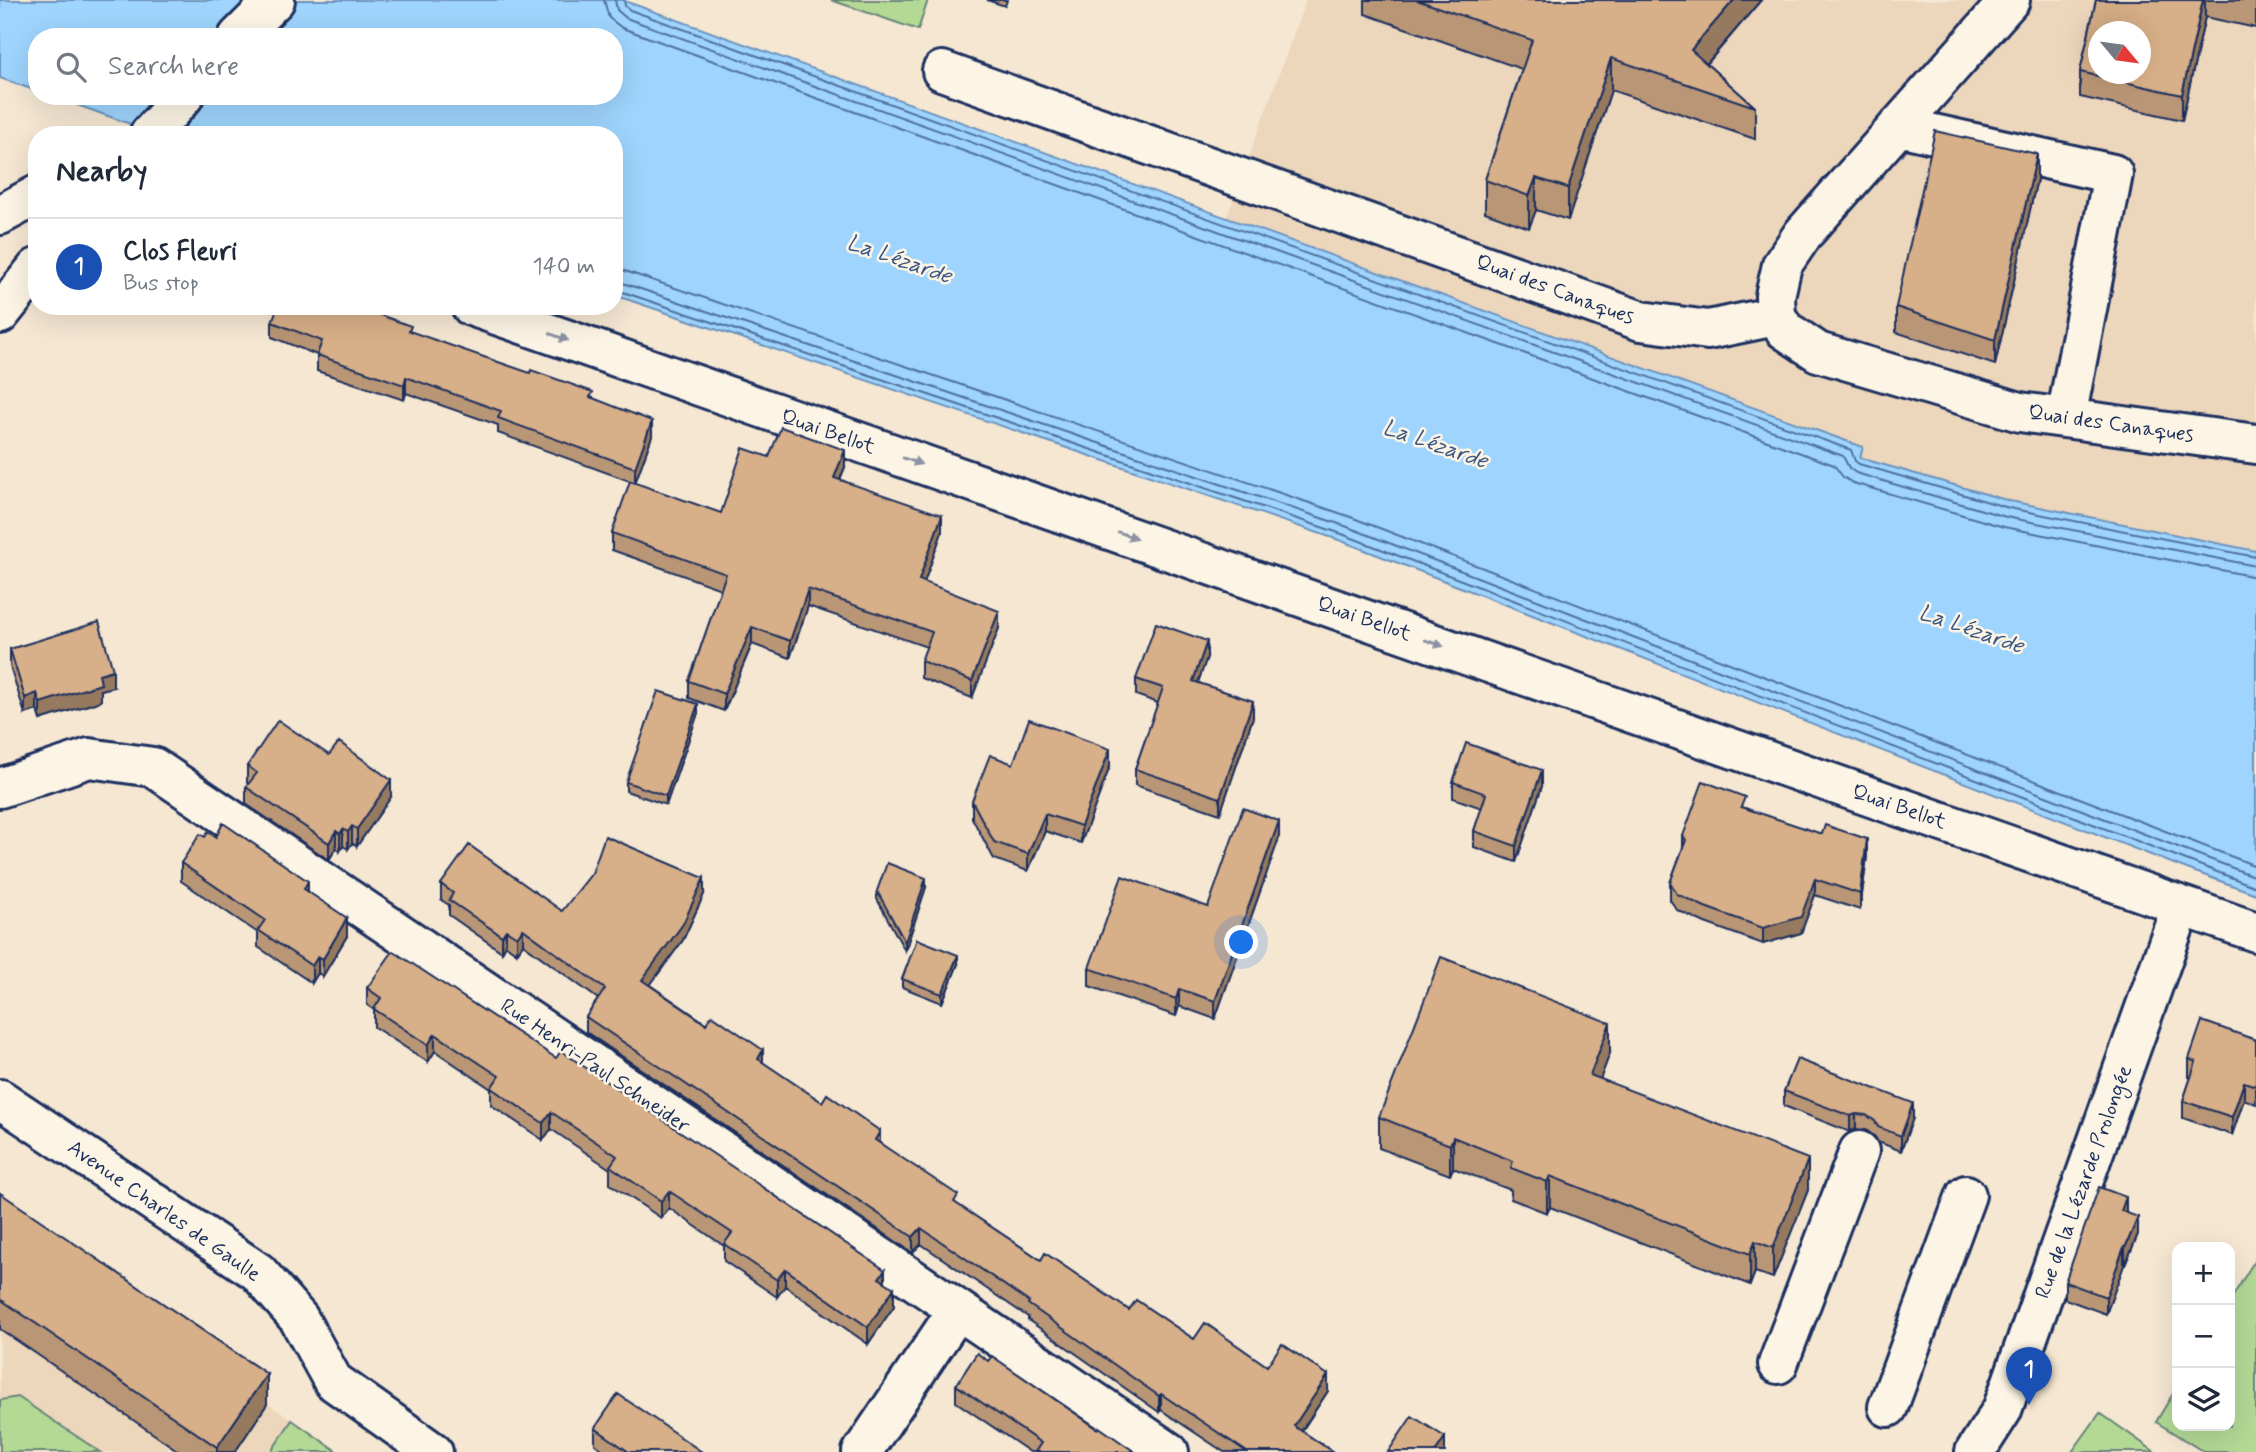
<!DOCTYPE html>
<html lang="en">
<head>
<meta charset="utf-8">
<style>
	:root { --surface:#fff; --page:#f6f6f7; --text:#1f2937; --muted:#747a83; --line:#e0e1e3; --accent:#0f766e }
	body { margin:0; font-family:Mynerve,sans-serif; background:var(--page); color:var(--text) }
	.controls { position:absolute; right:21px; bottom:21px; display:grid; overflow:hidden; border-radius:14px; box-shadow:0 7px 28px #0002 }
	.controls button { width:63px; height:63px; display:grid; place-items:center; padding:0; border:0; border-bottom:2px solid var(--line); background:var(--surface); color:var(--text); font:35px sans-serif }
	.compass { position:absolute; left:2088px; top:21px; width:63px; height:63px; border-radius:50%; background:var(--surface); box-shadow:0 7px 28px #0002; rotate:119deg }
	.you { position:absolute; left:1242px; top:943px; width:24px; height:24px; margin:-18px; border:5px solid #fff; border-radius:50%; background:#1a73e8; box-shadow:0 0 0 10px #1a73e833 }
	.badge { display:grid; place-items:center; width:46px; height:46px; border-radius:50%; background:var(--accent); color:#fff; font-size:23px; font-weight:700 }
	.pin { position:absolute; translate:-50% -58px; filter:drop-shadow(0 2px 4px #0008) }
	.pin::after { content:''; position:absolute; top:37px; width:24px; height:21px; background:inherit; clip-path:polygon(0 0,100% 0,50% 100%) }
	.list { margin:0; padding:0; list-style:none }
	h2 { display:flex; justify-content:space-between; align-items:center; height:91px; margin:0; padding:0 28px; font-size:30px }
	h2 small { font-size:23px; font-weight:400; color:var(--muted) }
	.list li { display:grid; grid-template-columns:46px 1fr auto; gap:21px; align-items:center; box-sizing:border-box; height:98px; padding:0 28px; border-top:2px solid var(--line) }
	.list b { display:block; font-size:26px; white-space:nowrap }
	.list p { margin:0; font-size:23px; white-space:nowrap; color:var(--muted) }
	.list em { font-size:23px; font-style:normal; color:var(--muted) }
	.icon { flex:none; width:38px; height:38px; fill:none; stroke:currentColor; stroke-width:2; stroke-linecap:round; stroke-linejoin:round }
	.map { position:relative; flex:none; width:2256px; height:1452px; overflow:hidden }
	.search { position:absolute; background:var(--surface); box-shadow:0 7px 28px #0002; left:28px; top:28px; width:595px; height:77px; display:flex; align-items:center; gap:18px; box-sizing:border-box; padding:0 24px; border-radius:28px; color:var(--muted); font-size:26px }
	.panel { position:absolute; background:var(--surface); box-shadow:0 7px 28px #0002; left:28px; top:126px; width:595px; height:189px; border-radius:28px }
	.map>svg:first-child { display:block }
	.built { fill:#ecd6bc; fill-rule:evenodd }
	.green { fill:#b3d995; stroke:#67847a; stroke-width:2 }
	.water { fill:#9ed4fd; stroke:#6a92bd; stroke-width:2 }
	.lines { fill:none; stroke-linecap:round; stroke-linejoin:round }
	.shore { stroke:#4f719e; stroke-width:2 }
	.minor-casing { stroke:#1b2f5e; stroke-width:44 }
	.major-casing { stroke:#1b2f5e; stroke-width:44 }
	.minor { stroke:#fcf5e5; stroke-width:38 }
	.major { stroke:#fcf5e5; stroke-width:38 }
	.wall { fill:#b99675; stroke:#1b2f5e; stroke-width:2 }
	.shaded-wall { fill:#967a5f; stroke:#1b2f5e; stroke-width:2 }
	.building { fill:#d7af88; stroke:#1b2f5e; stroke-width:2; fill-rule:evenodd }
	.oneway { fill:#8c92a2 }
	.labels { text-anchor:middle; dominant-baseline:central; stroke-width:5; stroke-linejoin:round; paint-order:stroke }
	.street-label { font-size:21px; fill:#1b2f5e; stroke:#fcf5e5 }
	.water-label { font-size:23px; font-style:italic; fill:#3c5886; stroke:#fcf5e5 }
</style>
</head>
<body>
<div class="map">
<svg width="2256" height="1452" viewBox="0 0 2256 1452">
	<rect width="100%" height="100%" fill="#f5e7d2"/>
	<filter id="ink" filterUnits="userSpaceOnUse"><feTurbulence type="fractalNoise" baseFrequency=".0143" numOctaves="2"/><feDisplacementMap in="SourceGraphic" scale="14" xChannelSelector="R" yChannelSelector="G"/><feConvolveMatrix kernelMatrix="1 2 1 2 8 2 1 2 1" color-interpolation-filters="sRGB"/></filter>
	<g filter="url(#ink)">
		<path class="built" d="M 1306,0 L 2256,0 L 2256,551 L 2010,501 L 1860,457 L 1863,447 L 1227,217 ZM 2098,32 L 2140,32 L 2140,74 L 2098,74 Z
			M 0,1223 L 292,1420 L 271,1452 L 180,1452 L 169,1445 L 165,1452 L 100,1452 L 19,1397 L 0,1400 Z"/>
		<path class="green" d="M 831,0 L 928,0 L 918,30 Z
			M 2256,1258 L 2256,1452 L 2204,1452 L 2156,1422 L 2177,1387 L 2177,1426 L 2230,1426 L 2230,1301 Z
			M 18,1397 L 100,1452 L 0,1452 L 0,1400 Z
			M 2100,1413 L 2155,1452 L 2072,1452 Z
			M 292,1420 L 338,1452 L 271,1452 Z"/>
		<path class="water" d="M 0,0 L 622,0 L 1863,447 L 1860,458 L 2010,501 L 2256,551 L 2256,894 L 2187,869 L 1339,540 L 614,295 L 614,135 L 161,135 L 52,96 L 614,96 L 614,37 L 37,37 L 37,91 L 0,78 Z"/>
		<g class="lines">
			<path class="shore" d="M 604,0 L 609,18 L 622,28 L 1834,465 L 1843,477 L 1853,483 L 2004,527 L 2256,577
				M 615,0 L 617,10 L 626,18 L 1843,456 L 1849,468 L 1856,473 L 2006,517 L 2256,566
				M 624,0 L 625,6 L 630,10 L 1851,450 L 1855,461 L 1859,464 L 2009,508 L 2256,557
				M 614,269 L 625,271 L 1348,516 L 2256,866
				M 614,280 L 1345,526 L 2256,877
				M 614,289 L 1342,534 L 2256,887"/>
			<defs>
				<path id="minor" d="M 2010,0 L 1803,234 L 1782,265 L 1775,296 L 1776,316 L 1785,330 L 1818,352 L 2020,412 L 2256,444
					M 942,71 L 1641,321 L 1708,330 L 1776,316
					M 1898,126 L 2113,174 L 2066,418
					M 0,215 L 37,195
					M 471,306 L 2256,932
					M 0,788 L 89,758 L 153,767 L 1169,1452
					M 0,1099 L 258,1272 L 299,1319 L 333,1381 L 433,1452
					M 1778,1364 L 1859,1151
					M 1888,1407 L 1966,1195
					M 862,1452 L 957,1311
					M 1975,1452 L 2002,1410 L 2181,907"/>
				<path id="major" d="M 238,37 L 275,0
					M 149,135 L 184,96
					M 0,314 L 37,268"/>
			</defs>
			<use href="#minor" class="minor-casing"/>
			<use href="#major" class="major-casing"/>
			<use href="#minor" class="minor"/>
			<use href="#major" class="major"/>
		</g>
		<path class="wall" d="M 987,0 L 1007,0 L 1005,6 Z
			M 1365,0 L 1761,0 L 1707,64 L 1755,107 L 1755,139 L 1611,90 L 1568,220 L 1536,210 L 1529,228 L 1485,212 L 1485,180 L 1522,69 L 1365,14 Z
			M 2096,0 L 2256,0 L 2256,28 L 2205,17 L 2182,120 L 2080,97 L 2080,72 Z
			M 2037,179 L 1995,365 L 1896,332 L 1896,307 Z
			M 272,322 L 411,332 L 593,398 L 652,436 L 635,483 L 498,433 L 498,425 L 406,393 L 404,400 L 317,371 L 317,355 L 272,337 Z
			M 769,457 L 845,467 L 840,479 L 942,532 L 924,582 L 999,628 L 972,698 L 921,678 L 921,661 L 927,647 L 808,606 L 790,658 L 752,644 L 724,711 L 689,698 L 689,681 L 721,589 L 612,550 L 612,533 L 721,513 Z
			M 10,649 L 113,687 L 101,690 L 101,701 L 40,720 L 37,710 L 25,714 L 10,666 Z
			M 1207,657 L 1198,682 L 1253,717 L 1220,814 L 1135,785 L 1135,769 L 1158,703 L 1136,695 L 1136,679 Z
			M 698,713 L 666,805 L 626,791 L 626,782 Z
			M 1013,764 L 1110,766 L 1081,843 L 1045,831 L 1028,871 L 994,859 L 972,818 L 972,801 Z
			M 247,766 L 391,797 L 357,846 L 352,843 L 348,849 L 343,846 L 340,851 L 336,848 L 329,860 L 246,804 L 246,787 L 249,784 L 247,783 Z
			M 1453,782 L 1542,786 L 1516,862 L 1474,847 L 1474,831 L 1482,808 L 1453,798 Z
			M 1745,808 L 1867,856 L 1860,910 L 1815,895 L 1801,933 L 1763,944 L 1705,923 L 1677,910 L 1670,900 L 1670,883 L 1683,847 L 1683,836 Z
			M 205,837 L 216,837 L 308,892 L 347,936 L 323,976 L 318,973 L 312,983 L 258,947 L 258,933 L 181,881 L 181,863 Z
			M 1279,838 L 1215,1019 L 1179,1006 L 1176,1016 L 1089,986 L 1089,968 L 1208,907 Z
			M 441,884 L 562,911 L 704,894 L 683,940 L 650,985 L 880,1143 L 958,1205 L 1041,1260 L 1129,1310 L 1194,1339 L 1267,1366 L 1328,1391 L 1302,1431 L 1333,1452 L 1224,1452 L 1161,1410 L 1159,1412 L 1028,1320 L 1028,1317 L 921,1244 L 913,1253 L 586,1032 L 586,1017 L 598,999 L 523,944 L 517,953 L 506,945 L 502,952 L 449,915 L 449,905 L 441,900 Z
			M 926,887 L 905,951 L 877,899 L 877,891 Z
			M 958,964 L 942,1003 L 902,987 L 902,979 Z
			M 367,988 L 885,1282 L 894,1306 L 868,1344 L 785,1286 L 777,1297 L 724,1261 L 724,1246 L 669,1208 L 661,1218 L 610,1184 L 610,1169 L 551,1129 L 543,1140 L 491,1105 L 491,1089 L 435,1051 L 428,1062 L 374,1027 L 374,1010 L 367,1005 Z
			M 2256,1040 L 2256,1104 L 2244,1099 L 2232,1135 L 2183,1118 L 2183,1101 L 2191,1077 L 2189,1077 L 2189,1059 Z
			M 1610,1053 L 1600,1079 L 1808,1190 L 1773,1278 L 1755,1272 L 1750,1285 L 1550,1207 L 1547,1213 L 1511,1199 L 1511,1190 L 1453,1168 L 1450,1175 L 1379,1148 L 1379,1117 Z
			M 1784,1091 L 1913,1118 L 1901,1151 L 1878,1142 L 1875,1137 L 1866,1130 L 1856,1129 L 1850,1132 L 1784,1106 Z
			M 0,1193 L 267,1404 L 235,1452 L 180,1452 L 0,1329 Z
			M 2126,1213 L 2138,1234 L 2125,1265 L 2124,1265 L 2106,1314 L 2065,1299 L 2065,1282 Z
			M 988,1361 L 1135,1452 L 1030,1452 L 956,1402 L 956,1385 Z
			M 595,1428 L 702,1452 L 606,1452 L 595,1444 Z"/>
		<path class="shaded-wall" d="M 1734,0 L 1761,0 L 1691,82 L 1691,50 Z
			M 2203,0 L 2205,0 L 2205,17 L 2182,120 L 2182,95 Z
			M 1611,58 L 1611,90 L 1568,220 L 1568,188 Z
			M 2037,154 L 2037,179 L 1995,365 L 1995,340 Z
			M 1536,178 L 1536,210 L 1529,228 L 1529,196 Z
			M 406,377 L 406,393 L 404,400 L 404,385 Z
			M 652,421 L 652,436 L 635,483 L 635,468 Z
			M 845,450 L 845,467 L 834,494 L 834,478 Z
			M 942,515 L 942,532 L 919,597 L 919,580 Z
			M 808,589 L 808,606 L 790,658 L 790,641 Z
			M 999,611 L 999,628 L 972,698 L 972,681 Z
			M 752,627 L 752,644 L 724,711 L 724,694 Z
			M 1207,641 L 1207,657 L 1193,697 L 1193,681 Z
			M 113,670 L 113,687 L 101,690 L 101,701 L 40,720 L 40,703 L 99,674 Z
			M 37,693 L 37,710 L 25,714 L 25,698 Z
			M 1253,701 L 1253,717 L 1220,814 L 1220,798 Z
			M 698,704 L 698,713 L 666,805 L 666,796 Z
			M 1110,749 L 1110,766 L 1081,843 L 1081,826 Z
			M 1542,770 L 1542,786 L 1516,862 L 1516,846 Z
			M 391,780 L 391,797 L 357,846 L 357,829 Z
			M 1045,814 L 1045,831 L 1028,871 L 1028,854 Z
			M 1279,821 L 1279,838 L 1215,1019 L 1215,1001 Z
			M 352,826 L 352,843 L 348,849 L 348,832 Z
			M 343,829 L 343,846 L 340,851 L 340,834 Z
			M 336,831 L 336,848 L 329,860 L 329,843 Z
			M 1867,839 L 1867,856 L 1860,910 L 1860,894 Z
			M 704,878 L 704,894 L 683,940 L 642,996 L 642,980 Z
			M 926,878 L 926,887 L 905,951 L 905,942 Z
			M 1815,879 L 1815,895 L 1801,933 L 1763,944 L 1763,928 Z
			M 308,881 L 308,898 L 304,889 Z
			M 347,918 L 347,936 L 323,976 L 323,959 Z
			M 523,929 L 523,944 L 517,953 L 517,937 Z
			M 506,930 L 506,945 L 502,952 L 502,936 Z
			M 958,955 L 958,964 L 942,1003 L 942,994 Z
			M 318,956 L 318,973 L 312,983 L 312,966 Z
			M 1179,989 L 1179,1006 L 1176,1016 L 1176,999 Z
			M 1610,1023 L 1610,1053 L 1590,1106 L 1590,1075 Z
			M 435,1034 L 435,1051 L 428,1062 L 428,1045 Z
			M 763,1050 L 763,1066 L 758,1059 Z
			M 2244,1082 L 2244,1099 L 2232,1135 L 2232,1117 Z
			M 1913,1103 L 1913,1118 L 1901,1151 L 1901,1136 Z
			M 551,1112 L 551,1129 L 543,1140 L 543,1123 Z
			M 1856,1114 L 1856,1129 L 1850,1132 L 1850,1116 Z
			M 880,1131 L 880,1147 L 875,1140 Z
			M 1453,1137 L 1453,1168 L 1450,1175 L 1450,1145 Z
			M 1808,1159 L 1808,1190 L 1773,1278 L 1773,1248 Z
			M 1550,1176 L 1550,1207 L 1547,1213 L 1547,1182 Z
			M 669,1191 L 669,1208 L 661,1218 L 661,1201 Z
			M 2126,1197 L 2126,1214 L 2121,1211 Z
			M 2138,1217 L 2138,1234 L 2125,1265 L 2125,1248 Z
			M 921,1228 L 921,1244 L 913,1253 L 913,1237 Z
			M 1755,1241 L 1755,1272 L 1750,1285 L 1750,1254 Z
			M 2124,1247 L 2124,1265 L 2106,1314 L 2106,1297 Z
			M 785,1269 L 785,1286 L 777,1297 L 777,1280 Z
			M 885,1270 L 885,1287 L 879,1278 Z
			M 894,1288 L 894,1306 L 868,1344 L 868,1327 Z
			M 267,1374 L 267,1404 L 235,1452 L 217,1452 L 217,1447 Z
			M 1328,1375 L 1328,1391 L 1294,1442 L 1294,1426 Z
			M 1161,1394 L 1161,1410 L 1159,1412 L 1159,1396 Z
			M 1445,1437 L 1445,1452 L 1435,1452 Z"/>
		<path class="building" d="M 1417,0 L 1734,0 L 1691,50 L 1755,107 L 1611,58 L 1568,188 L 1536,178 L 1529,196 L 1485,180 L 1532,40 Z
			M 2096,0 L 2203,0 L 2182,95 L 2080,72 ZM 2098,32 L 2140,32 L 2140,74 L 2098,74 Z
			M 1935,131 L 2037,154 L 1995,340 L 1896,307 Z
			M 278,306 L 338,306 L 348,310 L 350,306 L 355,306 L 411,326 L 409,331 L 530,373 L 531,370 L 593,392 L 590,397 L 652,421 L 635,468 L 498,418 L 501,411 L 406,377 L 404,385 L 317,355 L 322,341 L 272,322 Z
			M 781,427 L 845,450 L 834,478 L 942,515 L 919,580 L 999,611 L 972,681 L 921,661 L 932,632 L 808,589 L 790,641 L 752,627 L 724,694 L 689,681 L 726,574 L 612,533 L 630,481 L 721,513 L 743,448 L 769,457 Z
			M 99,622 L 113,670 L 99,674 L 101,684 L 40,703 L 37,693 L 25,698 L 10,649 Z
			M 1156,623 L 1207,641 L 1193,681 L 1253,701 L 1220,798 L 1135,769 L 1163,688 L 1136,679 Z
			M 658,691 L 698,704 L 666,796 L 626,782 Z
			M 1029,719 L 1110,749 L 1081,826 L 1045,814 L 1028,854 L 994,842 L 972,801 L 990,755 L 1013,764 Z
			M 278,720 L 329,755 L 339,742 L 391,780 L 357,829 L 352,826 L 348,832 L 343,829 L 340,834 L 336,831 L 329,843 L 246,787 L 257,773 L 247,766 Z
			M 1466,743 L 1542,770 L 1516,846 L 1474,831 L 1486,794 L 1453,782 Z
			M 1703,781 L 1745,797 L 1741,807 L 1822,834 L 1825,825 L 1867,839 L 1860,894 L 1815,879 L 1801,917 L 1763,928 L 1705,907 L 1677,894 L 1670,883 L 1686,840 L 1683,836 Z
			M 1243,808 L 1279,821 L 1215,1001 L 1179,989 L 1176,999 L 1089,968 L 1122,876 L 1208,907 Z
			M 223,823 L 308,881 L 304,889 L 347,918 L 323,959 L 318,956 L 312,966 L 258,930 L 265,920 L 181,863 L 200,834 L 205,837 L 208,832 L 216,837 Z
			M 605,836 L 704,878 L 683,924 L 642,980 L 706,1024 L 712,1015 L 763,1050 L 758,1059 L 822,1102 L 827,1094 L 880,1131 L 875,1140 L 958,1195 L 954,1202 L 1041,1260 L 1045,1253 L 1129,1310 L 1136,1300 L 1194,1339 L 1205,1323 L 1267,1366 L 1282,1344 L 1328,1375 L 1294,1426 L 1333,1452 L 1247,1452 L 1161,1394 L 1159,1396 L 1028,1304 L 1029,1302 L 921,1228 L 913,1237 L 586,1017 L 605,989 L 523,929 L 517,937 L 506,930 L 502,936 L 449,900 L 453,893 L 441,884 L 469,845 L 562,911 L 592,873 Z
			M 887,863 L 926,878 L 905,942 L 877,891 Z
			M 917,939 L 958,955 L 942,994 L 902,979 Z
			M 393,951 L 556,1058 L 561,1051 L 885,1270 L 879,1278 L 894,1288 L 868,1327 L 785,1269 L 777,1280 L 724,1244 L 732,1233 L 669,1191 L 661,1201 L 610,1166 L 617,1156 L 551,1112 L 543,1123 L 491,1088 L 499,1076 L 435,1034 L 428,1045 L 374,1009 L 381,998 L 367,988 Z
			M 1441,957 L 1610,1023 L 1590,1075 L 1808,1159 L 1773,1248 L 1755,1241 L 1750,1254 L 1550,1176 L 1547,1182 L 1511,1168 L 1513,1161 L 1453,1137 L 1450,1145 L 1379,1117 Z
			M 2202,1021 L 2256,1040 L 2256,1086 L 2244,1082 L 2232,1117 L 2183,1101 L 2196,1062 L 2189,1059 Z
			M 1797,1059 L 1913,1103 L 1901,1136 L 1878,1127 L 1875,1121 L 1866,1115 L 1856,1114 L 1850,1116 L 1784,1091 Z
			M 2099,1187 L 2126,1197 L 2121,1211 L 2138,1217 L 2125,1248 L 2124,1247 L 2106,1297 L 2065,1282 Z
			M 0,1193 L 267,1374 L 217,1447 L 0,1299 Z
			M 977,1353 L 988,1361 L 992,1356 L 1098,1429 L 1099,1427 L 1135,1452 L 1035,1452 L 1041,1443 L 956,1385 Z
			M 618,1394 L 702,1452 L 629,1452 L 595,1428 Z
			M 1412,1416 L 1445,1437 L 1435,1452 L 1388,1452 Z"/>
		<defs><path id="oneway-solid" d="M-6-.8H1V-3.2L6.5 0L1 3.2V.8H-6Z" transform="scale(1.75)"/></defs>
		<g class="oneway">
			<use href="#oneway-solid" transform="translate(559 337) rotate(20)"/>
			<use href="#oneway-solid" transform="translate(912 461) rotate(19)"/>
			<use href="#oneway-solid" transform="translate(1127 535) rotate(19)"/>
			<use href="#oneway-solid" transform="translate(1434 643) rotate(19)"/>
		</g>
	</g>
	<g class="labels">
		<g class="street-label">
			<text transform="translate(1555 290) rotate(20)">Quai des Canaques</text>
			<text transform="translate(2111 424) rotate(8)">Quai des Canaques</text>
			<text transform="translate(828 432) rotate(19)">Quai Bellot</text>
			<text transform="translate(1364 619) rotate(19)">Quai Bellot</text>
			<text transform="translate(1899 807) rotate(19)">Quai Bellot</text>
			<text transform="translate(595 1066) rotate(34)">Rue Henri-Paul Schneider</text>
			<text transform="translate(2084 1182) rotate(-70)">Rue de la Lézarde Prolongée</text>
			<text transform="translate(164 1211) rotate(35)">Avenue Charles de Gaulle</text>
		</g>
		<g class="water-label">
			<text transform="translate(899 260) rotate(19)">La Lézarde</text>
			<text transform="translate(1435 445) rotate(19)">La Lézarde</text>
			<text transform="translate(1971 630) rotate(19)">La Lézarde</text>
		</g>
	</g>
</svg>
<div class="controls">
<button>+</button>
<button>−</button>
<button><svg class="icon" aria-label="layers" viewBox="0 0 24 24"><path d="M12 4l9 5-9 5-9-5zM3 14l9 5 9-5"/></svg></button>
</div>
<svg class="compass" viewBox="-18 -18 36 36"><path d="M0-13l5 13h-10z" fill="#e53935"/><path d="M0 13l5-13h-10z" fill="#747a83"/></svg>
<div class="you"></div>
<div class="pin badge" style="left:2029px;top:1405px;background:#1a4fb4">1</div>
<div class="search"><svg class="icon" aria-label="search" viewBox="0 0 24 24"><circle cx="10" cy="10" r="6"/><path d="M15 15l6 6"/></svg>Search here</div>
<section class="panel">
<h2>Nearby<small></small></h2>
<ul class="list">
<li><span class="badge" style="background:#1a4fb4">1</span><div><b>Clos Fleuri</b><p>Bus stop</p></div><em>140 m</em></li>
</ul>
</section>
</div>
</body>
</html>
